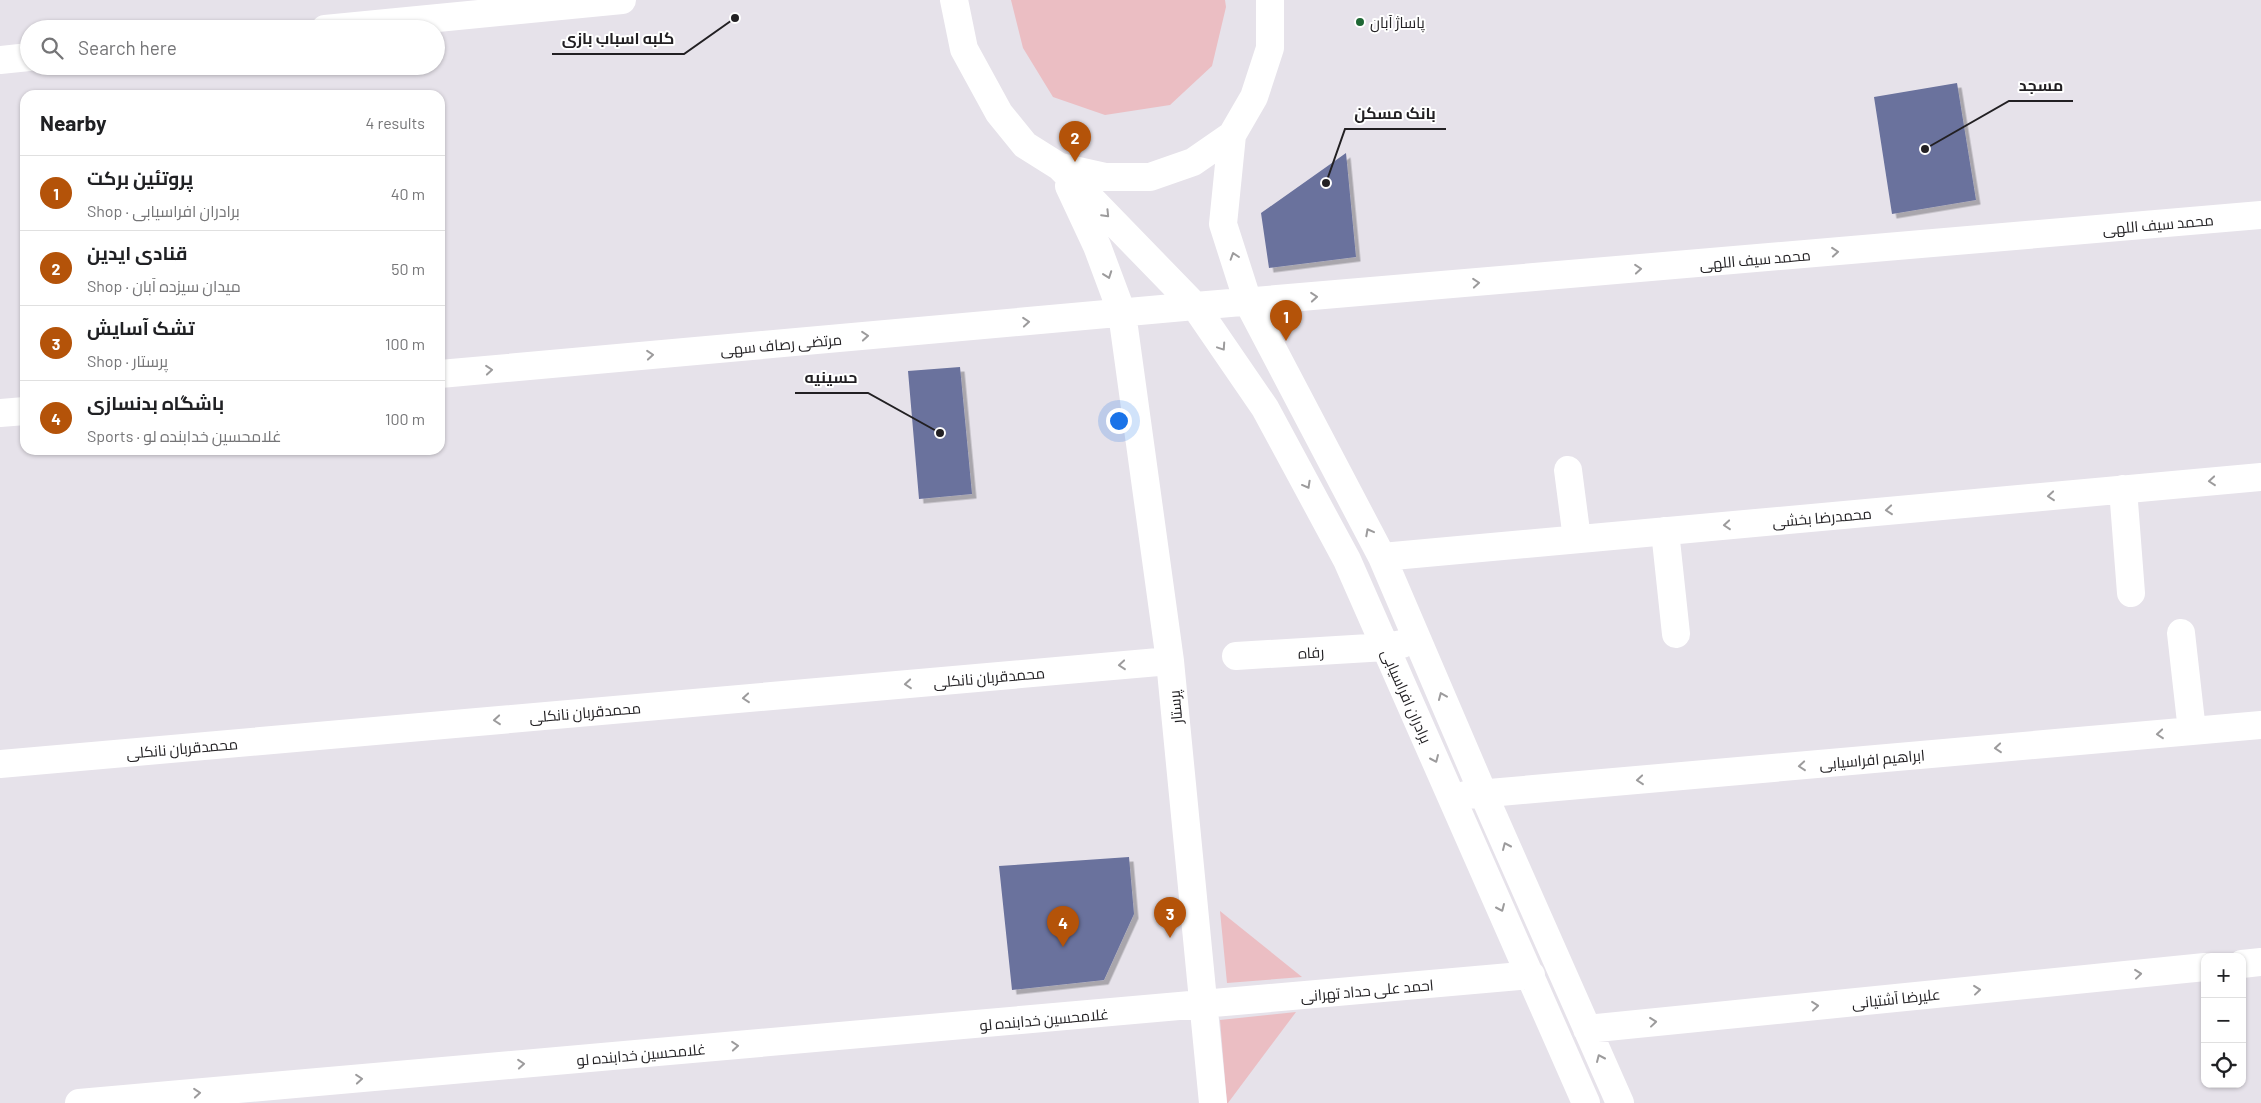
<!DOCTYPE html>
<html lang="en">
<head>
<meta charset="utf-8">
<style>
	:root { --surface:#fff; --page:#f6f6f6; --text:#202124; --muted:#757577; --line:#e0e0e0; --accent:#b45309 }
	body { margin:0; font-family:Barlow,Cairo,sans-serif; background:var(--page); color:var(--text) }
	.controls { position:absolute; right:15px; bottom:15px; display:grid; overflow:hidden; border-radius:10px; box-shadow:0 1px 4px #0004 }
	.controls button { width:45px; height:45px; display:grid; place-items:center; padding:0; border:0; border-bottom:1px solid var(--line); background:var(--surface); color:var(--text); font:25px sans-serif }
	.you { position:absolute; left:1118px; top:420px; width:18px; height:18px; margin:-12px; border:4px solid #fff; border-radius:50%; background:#1a73e8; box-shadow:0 0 0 8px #1a73e833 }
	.badge { display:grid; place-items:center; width:32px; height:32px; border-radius:50%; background:var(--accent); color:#fff; font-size:16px; font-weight:700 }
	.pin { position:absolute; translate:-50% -41px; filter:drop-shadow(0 1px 2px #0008) }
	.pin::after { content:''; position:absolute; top:26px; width:18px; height:15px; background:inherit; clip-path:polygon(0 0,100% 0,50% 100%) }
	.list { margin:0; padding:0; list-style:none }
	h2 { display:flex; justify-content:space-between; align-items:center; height:65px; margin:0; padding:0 20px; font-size:21px }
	h2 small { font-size:16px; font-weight:400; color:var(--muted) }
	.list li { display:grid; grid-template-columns:32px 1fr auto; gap:15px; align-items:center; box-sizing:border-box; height:75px; padding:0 20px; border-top:1px solid var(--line) }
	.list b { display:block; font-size:19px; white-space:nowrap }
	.list p { margin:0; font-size:16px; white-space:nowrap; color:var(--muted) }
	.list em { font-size:16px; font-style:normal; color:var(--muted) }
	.icon { flex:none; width:28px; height:28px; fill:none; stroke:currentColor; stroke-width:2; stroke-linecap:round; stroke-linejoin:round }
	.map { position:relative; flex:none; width:2261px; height:1103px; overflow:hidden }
	.search { position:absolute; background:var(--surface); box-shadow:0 1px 4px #0004; left:20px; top:20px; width:425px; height:55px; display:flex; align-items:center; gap:12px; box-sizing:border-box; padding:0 18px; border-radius:28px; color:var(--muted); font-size:19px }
	.panel { position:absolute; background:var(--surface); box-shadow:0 1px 4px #0004; left:20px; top:90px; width:425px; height:365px; border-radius:15px }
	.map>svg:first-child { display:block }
	.green { fill:#ebbec3 }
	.building { fill:#6a729d; filter:url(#shadow) }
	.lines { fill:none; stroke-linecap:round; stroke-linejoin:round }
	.minor { stroke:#fff; stroke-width:28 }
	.oneway { stroke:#9c9b9c }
	.poi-dot { fill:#1e6734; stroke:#fff; stroke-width:2 }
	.labels { text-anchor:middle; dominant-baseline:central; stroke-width:4; stroke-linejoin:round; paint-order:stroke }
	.poi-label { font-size:15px; fill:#222023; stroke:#fff; text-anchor:start }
	.street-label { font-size:15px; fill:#222023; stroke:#fff }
	.leader { fill:none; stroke:#222023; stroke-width:2 }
	.callout-dot { fill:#222023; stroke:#fff; stroke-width:2 }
	.callout-label { font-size:16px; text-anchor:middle; font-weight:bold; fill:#222023; stroke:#fff; stroke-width:4; stroke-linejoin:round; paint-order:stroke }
</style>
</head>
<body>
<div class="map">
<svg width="2261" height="1103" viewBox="0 0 2261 1103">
	<defs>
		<filter id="shadow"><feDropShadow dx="4.5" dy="4.5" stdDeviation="0" flood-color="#0004"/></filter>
	</defs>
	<rect width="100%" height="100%" fill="#e6e2ea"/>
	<path class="green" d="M 1011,0 L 1225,0 L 1226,7 L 1212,66 L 1170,105 L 1105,115 L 1053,97 L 1023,48 Z
		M 1220,911 L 1302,977 L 1227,983 Z
		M 1296,1012 L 1228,1103 L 1227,1103 L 1220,1020 Z"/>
	<path class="building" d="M 1957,83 L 1976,200 L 1892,214 L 1874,97 Z
		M 1346,153 L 1356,257 L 1269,268 L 1261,213 Z
		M 960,367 L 972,494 L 919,499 L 908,371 Z
		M 1129,857 L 1134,914 L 1104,980 L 1012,990 L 999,866 Z"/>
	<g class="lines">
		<path class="minor" d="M 954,0 L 964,49 L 999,113 L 1025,145 L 1060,167 L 1105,177 L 1150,177 L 1193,162 L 1232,135 L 1254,97 L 1270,48 L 1270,0
			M 325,29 L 622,0
			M 0,60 L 29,57
			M 1232,135 L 1223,224 L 1248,302 L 1382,557 L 1483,793 L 1620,1103
			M 1060,167 L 1195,306 L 1265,408 L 1347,560 L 1586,1103
			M 1069,186 L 1097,246 L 1122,313 L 1170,661 L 1213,1103
			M 440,374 L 1195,306 L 2261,215
			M 0,413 L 25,411
			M 1568,470 L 1577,539
			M 2123,489 L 2131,593
			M 1665,531 L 1676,634
			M 1382,557 L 2261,477
			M 2181,633 L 2192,731
			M 1236,656 L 1386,647 L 1402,644
			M 0,764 L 1170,661
			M 1466,795 L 2261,725
			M 2242,964 L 2261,962
			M 1587,1029 L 2205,967
			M 79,1103 L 1531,975"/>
	</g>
	<defs><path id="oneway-chevron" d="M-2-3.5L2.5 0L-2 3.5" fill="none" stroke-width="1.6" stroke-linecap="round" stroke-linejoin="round" transform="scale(1.25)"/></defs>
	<g class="oneway">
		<use href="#oneway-chevron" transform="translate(1106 214) rotate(46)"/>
		<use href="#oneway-chevron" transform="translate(1835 252) rotate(-5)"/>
		<use href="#oneway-chevron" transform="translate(1234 256) rotate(-108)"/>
		<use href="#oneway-chevron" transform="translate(1638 269) rotate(-5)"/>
		<use href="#oneway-chevron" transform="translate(1108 275) rotate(70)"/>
		<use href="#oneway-chevron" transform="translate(1476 283) rotate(-5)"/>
		<use href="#oneway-chevron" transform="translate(1314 297) rotate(-5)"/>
		<use href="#oneway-chevron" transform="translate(1026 322) rotate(-5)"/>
		<use href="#oneway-chevron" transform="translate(865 336) rotate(-5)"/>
		<use href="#oneway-chevron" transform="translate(1222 347) rotate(56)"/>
		<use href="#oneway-chevron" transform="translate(650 355) rotate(-5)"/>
		<use href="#oneway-chevron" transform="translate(489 370) rotate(-5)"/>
		<use href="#oneway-chevron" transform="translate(2212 481) rotate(175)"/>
		<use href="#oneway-chevron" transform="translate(1307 485) rotate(61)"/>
		<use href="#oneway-chevron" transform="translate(2051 496) rotate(175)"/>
		<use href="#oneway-chevron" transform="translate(1889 510) rotate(175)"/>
		<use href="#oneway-chevron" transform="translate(1727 525) rotate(175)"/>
		<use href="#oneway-chevron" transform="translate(1369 532) rotate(-118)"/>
		<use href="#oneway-chevron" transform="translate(1122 665) rotate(175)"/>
		<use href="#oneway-chevron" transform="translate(908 684) rotate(175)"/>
		<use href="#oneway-chevron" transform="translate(1442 696) rotate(-113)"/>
		<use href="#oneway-chevron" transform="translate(746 698) rotate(175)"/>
		<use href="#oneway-chevron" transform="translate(497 720) rotate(175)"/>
		<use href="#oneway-chevron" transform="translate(2160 734) rotate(175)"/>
		<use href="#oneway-chevron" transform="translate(1998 748) rotate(175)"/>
		<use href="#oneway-chevron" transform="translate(1435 759) rotate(66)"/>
		<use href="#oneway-chevron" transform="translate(1802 766) rotate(175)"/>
		<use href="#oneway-chevron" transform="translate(1640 780) rotate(175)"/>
		<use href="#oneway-chevron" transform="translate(1506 846) rotate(-114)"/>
		<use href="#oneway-chevron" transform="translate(1501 908) rotate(66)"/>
		<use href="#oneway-chevron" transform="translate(2138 974) rotate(-6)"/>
		<use href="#oneway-chevron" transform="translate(1977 990) rotate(-6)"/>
		<use href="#oneway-chevron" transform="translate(1815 1006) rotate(-6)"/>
		<use href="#oneway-chevron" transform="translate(1653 1022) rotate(-6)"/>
		<use href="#oneway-chevron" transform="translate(735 1046) rotate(-5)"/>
		<use href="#oneway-chevron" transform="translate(1600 1058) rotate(-114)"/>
		<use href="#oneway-chevron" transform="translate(521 1064) rotate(-5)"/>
		<use href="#oneway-chevron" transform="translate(359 1079) rotate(-5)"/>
		<use href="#oneway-chevron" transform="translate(197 1093) rotate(-5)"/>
	</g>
	<circle class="poi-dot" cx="1360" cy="22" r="5"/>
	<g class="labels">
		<g class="poi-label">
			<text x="1370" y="22">پاساژ آبان</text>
		</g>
		<g class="street-label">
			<text transform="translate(2158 224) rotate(-5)">محمد سیف اللهی</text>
			<text transform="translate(1755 259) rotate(-5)">محمد سیف اللهی</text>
			<text transform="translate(781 344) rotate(-5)">مرتضی رصاف سهی</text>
			<text transform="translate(1822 517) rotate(-5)">محمدرضا بخشی</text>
			<text transform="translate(1311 652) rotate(-3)">رفاه</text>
			<text transform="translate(989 677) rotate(-5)">محمدقربان نانکلی</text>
			<text transform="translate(1407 696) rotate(66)">برادران افراسیابی</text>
			<text transform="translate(1175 707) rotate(-95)">پرستار</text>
			<text transform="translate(585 712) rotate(-5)">محمدقربان نانکلی</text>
			<text transform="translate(182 748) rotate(-5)">محمدقربان نانکلی</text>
			<text transform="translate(1872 759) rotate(-5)">ابراهیم افراسیابی</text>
			<text transform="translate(1367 990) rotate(-5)">احمد علی حداد تهرانی</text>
			<text transform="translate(1896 998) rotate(-6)">علیرضا آشتیانی</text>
			<text transform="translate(1044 1019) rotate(-5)">غلامحسین خدابنده لو</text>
			<text transform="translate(641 1054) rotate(-5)">غلامحسین خدابنده لو</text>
		</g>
	</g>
	<path class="leader" d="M735 18L684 54H552M1925 149L2009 101H2073M1326 183L1345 129H1446M940 433L868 393H795"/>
	<g class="callout-dot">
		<circle cx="735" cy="18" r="5"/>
		<circle cx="1925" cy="149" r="5"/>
		<circle cx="1326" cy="183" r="5"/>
		<circle cx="940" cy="433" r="5"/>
	</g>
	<g class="callout-label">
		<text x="618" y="44">کلبه اسباب بازی</text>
		<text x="2041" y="91">مسجد</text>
		<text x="1395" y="119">بانک مسکن</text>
		<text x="831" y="383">حسینیه</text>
	</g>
</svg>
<div class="controls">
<button>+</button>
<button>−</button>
<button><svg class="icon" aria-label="locate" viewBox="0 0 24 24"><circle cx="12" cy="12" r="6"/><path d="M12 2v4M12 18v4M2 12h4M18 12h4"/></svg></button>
</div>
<div class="you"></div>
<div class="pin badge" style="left:1286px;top:341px">1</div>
<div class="pin badge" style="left:1075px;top:162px">2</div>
<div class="pin badge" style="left:1170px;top:938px">3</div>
<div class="pin badge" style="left:1063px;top:947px">4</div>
<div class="search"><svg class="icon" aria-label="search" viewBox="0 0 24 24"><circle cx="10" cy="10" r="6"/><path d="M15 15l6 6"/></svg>Search here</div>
<section class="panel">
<h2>Nearby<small>4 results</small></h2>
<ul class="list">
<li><span class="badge">1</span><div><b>پروتئین برکت</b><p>Shop · برادران افراسیابی</p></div><em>40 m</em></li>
<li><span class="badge">2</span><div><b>قنادی ایدین</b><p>Shop · میدان سیزده آبان</p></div><em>50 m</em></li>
<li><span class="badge">3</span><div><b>تشک آسایش</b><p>Shop · پرستار</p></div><em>100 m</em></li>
<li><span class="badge">4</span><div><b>باشگاه بدنسازی</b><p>Sports · غلامحسین خدابنده لو</p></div><em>100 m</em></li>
</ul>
</section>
</div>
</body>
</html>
